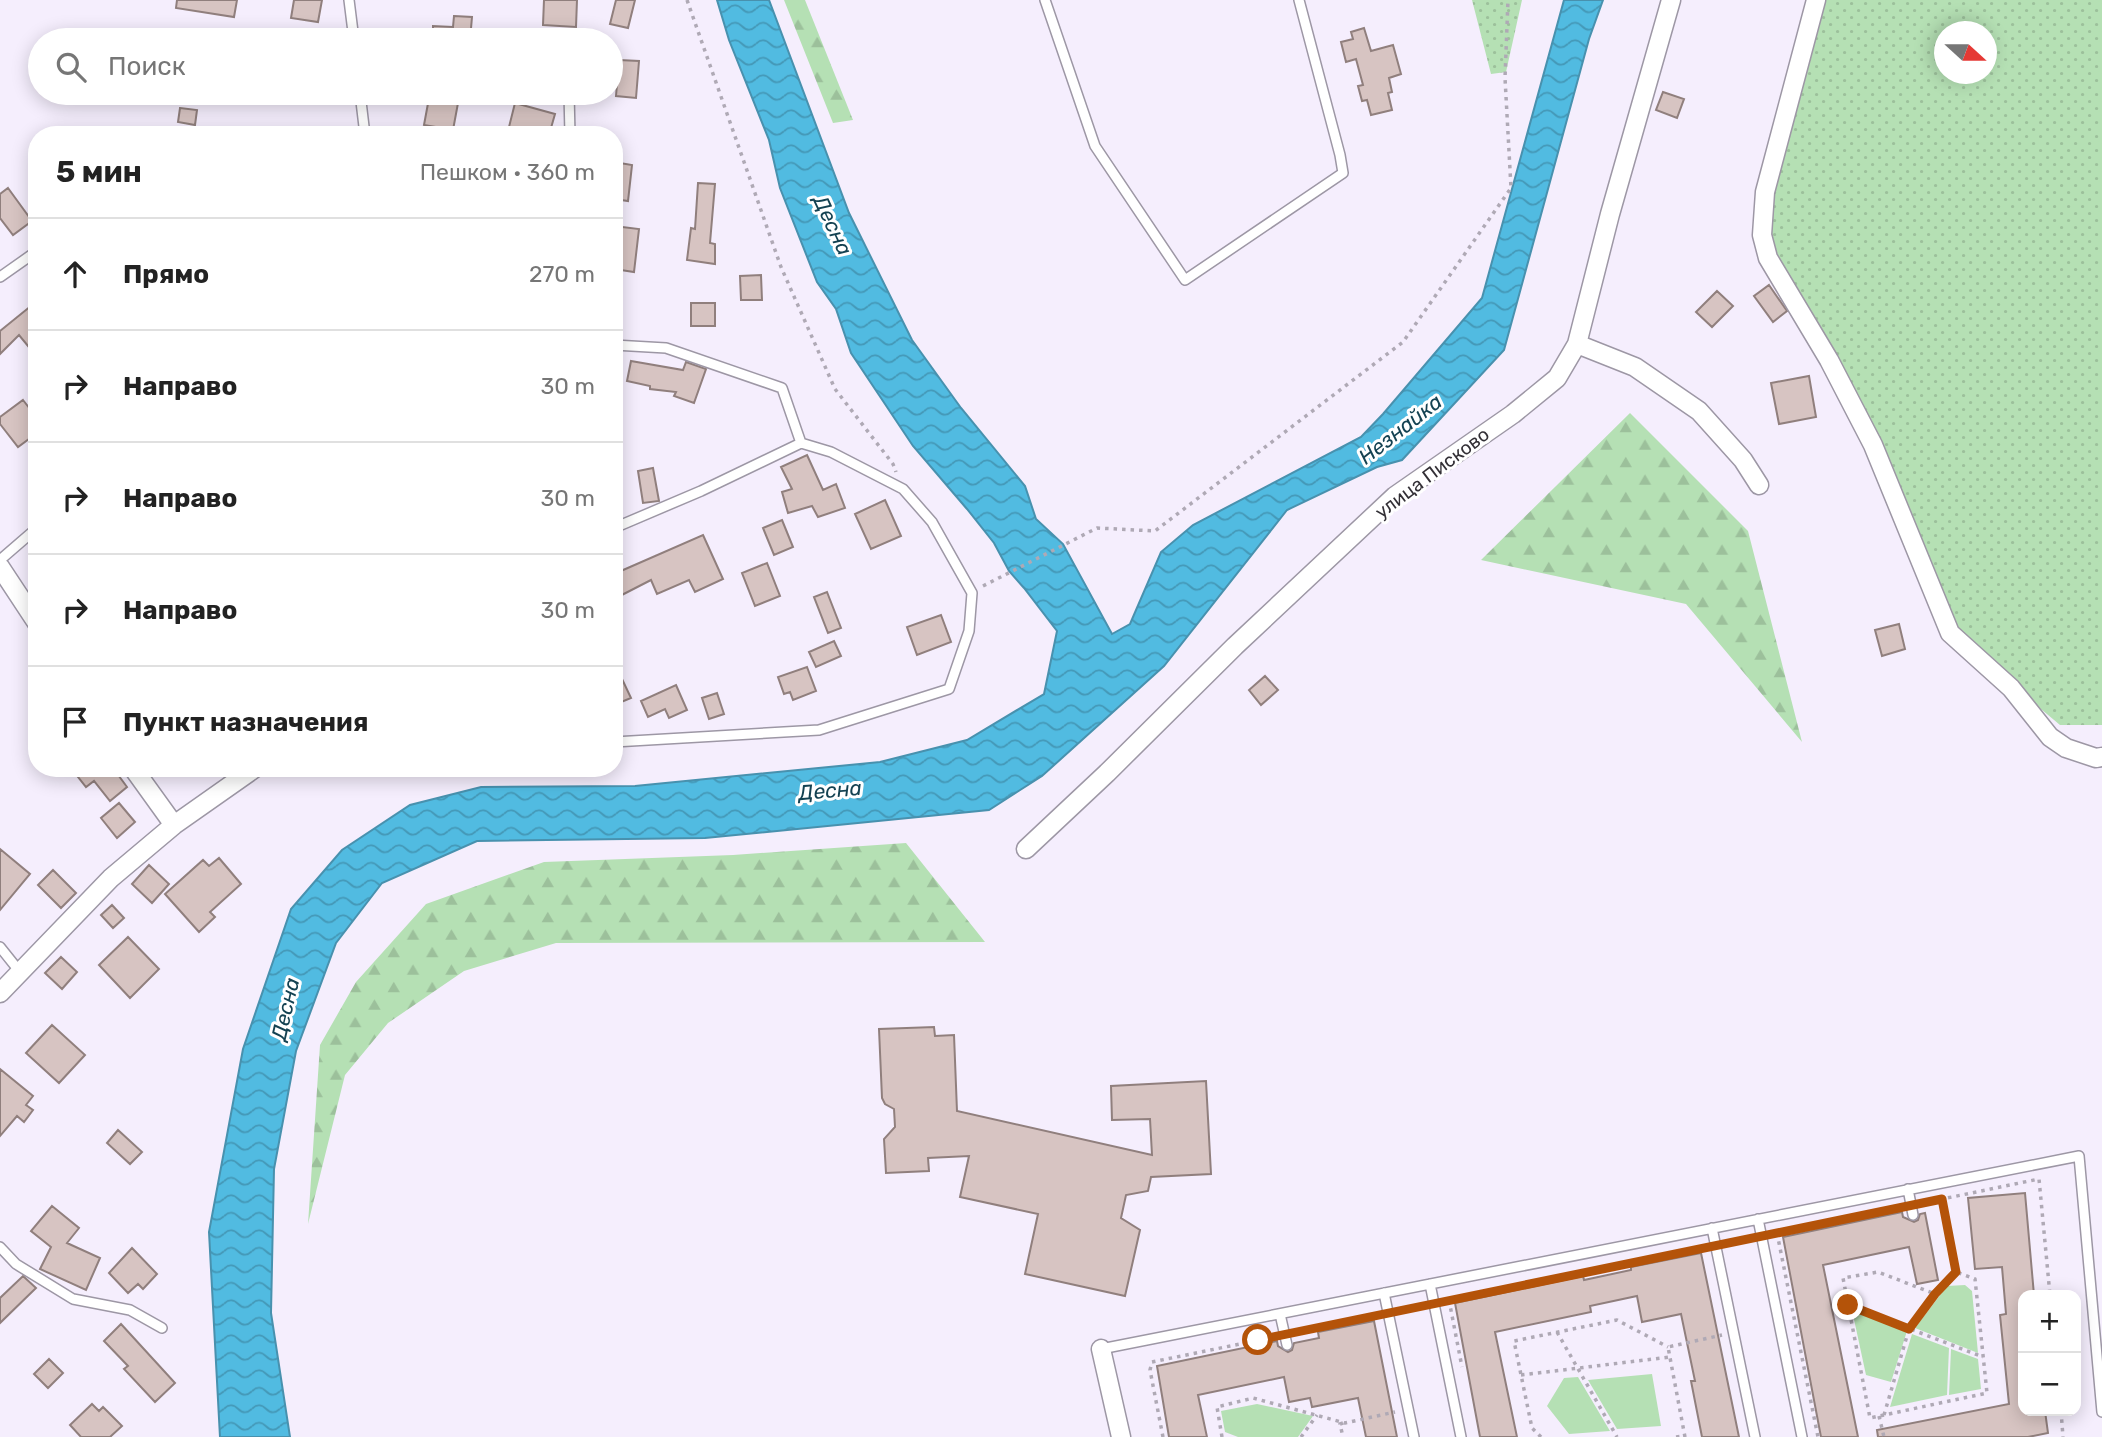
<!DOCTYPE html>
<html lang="ru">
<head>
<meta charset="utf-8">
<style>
	:root { --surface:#fff; --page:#f6f6f6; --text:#222; --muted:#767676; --line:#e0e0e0 }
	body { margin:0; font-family:Rubik,sans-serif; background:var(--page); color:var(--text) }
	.controls { position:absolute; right:21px; bottom:21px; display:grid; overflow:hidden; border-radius:14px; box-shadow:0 4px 18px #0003 }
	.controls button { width:63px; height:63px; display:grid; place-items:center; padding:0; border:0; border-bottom:2px solid var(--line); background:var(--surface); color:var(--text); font:35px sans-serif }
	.compass { position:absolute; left:1934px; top:21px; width:63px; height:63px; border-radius:50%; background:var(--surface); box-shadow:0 4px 18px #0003; rotate:111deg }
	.stop { position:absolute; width:21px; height:21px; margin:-16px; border:5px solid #b45309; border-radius:50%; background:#fff }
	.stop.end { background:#b45309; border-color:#fff; box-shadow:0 2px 7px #0008 }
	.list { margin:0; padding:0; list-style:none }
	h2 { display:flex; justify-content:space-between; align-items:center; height:91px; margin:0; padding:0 28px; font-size:30px }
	h2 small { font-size:23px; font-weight:400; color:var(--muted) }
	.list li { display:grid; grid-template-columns:46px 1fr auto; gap:21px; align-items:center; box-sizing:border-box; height:112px; padding:0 28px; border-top:2px solid var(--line) }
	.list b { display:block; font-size:26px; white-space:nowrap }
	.list em { font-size:23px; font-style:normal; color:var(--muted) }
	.icon { flex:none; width:38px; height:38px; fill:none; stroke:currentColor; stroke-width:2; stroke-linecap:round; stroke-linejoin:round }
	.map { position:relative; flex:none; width:2102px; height:1437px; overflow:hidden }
	.search { position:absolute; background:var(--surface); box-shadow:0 4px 18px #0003; left:28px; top:28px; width:595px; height:77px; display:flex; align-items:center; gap:18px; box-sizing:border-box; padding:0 24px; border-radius:38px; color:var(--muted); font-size:26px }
	.panel { position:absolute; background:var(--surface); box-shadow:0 4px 18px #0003; left:28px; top:126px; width:595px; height:651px; border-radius:28px }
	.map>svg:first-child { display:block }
	.grass { fill:url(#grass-dots); fill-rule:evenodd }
	.forest { fill:url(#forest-firs) }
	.park { fill:#b5e0b4 }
	.water { fill:url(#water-waves); stroke:#4891ae; stroke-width:2 }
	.building { fill:#d7c4c2; stroke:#907f7d; stroke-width:2 }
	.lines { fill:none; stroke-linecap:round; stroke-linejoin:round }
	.service-casing { stroke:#9d97a5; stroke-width:12 }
	.minor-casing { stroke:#9d97a5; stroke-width:21 }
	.path { stroke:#afa9b5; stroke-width:3.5; stroke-dasharray:3.5 5; stroke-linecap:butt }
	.service { stroke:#fff; stroke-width:9 }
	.minor { stroke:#fff; stroke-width:18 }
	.route { stroke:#b45309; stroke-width:9 }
	.labels { text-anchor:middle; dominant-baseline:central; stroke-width:6; stroke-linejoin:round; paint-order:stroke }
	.street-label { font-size:19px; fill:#333036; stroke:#fff }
	.water-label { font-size:21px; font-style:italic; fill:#144252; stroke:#fff }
</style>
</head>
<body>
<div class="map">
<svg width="2102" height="1437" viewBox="0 0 2102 1437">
	<defs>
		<pattern id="grass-dots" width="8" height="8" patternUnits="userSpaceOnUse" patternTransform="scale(1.75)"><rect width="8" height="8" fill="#b5e0b4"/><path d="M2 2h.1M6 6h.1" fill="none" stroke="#9cc09b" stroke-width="1.8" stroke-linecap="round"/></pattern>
		<pattern id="forest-firs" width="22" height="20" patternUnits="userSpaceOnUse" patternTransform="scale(1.75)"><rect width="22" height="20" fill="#b5e0b4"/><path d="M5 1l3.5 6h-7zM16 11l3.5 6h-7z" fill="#9cc09b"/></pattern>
		<pattern id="water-waves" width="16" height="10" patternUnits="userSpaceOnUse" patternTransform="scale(1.75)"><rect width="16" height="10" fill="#51bbe1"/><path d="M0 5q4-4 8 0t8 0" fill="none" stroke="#4498b7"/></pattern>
	</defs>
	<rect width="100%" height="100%" fill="#f5eefd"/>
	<path class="grass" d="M 1472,0 L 1522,0 L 1506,72 L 1491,74 Z
		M 1816,0 L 2102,0 L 2102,725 L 2060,725 L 1957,639 L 1838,367 L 1769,238 L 1791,65 ZM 1944,32 L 1986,32 L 1986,74 L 1944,74 Z"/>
	<path class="forest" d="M 784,0 L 805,0 L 853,120 L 833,123 Z
		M 1630,413 L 1748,531 L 1802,742 L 1686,604 L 1481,560 Z
		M 906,843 L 985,942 L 556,943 L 464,971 L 388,1023 L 345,1075 L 308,1224 L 320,1045 L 356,982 L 426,904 L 544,862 L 733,855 Z"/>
	<path class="park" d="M 1965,1285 L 1972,1291 L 1978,1353 L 1915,1328 L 1947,1286 Z
		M 1852,1310 L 1907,1331 L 1891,1382 L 1866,1375 Z
		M 1912,1334 L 1949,1348 L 1947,1395 L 1890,1407 Z
		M 1951,1349 L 1978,1359 L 1981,1389 L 1949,1395 Z
		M 1652,1374 L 1661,1426 L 1617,1429 L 1588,1380 Z
		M 1578,1377 L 1610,1431 L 1569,1434 L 1547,1406 L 1564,1378 Z
		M 1257,1404 L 1313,1416 L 1298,1437 L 1238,1437 L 1225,1432 L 1221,1411 Z"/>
	<path class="water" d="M 717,0 L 769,0 L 849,213 L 912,340 L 961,408 L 1025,486 L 1036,519 L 1063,544 L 1112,634 L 1130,624 L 1161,552 L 1193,525 L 1361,437 L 1383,414 L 1482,298 L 1564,0 L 1603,0 L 1589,39 L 1504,350 L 1402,460 L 1377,467 L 1287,510 L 1164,666 L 1042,776 L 989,810 L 705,838 L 477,841 L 382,883 L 336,943 L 296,1051 L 274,1169 L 271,1313 L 290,1437 L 220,1437 L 209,1232 L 243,1049 L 291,909 L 342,850 L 410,805 L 481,787 L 635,786 L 880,762 L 967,740 L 1044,694 L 1057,631 L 1024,588 L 1009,571 L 994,543 L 967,509 L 913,446 L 851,353 L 836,309 L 817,282 L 780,188 L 769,140 L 729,40 Z"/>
	<path class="building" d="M 177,0 L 237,0 L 234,17 L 176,8 Z
		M 294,0 L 322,0 L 318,22 L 291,18 Z
		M 544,0 L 577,0 L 576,27 L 543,25 Z
		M 616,0 L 635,0 L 628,28 L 610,24 Z
		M 454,16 L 472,17 L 470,40 L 433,40 L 433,26 L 453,27 Z
		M 1364,28 L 1371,51 L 1393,45 L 1401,74 L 1389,78 L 1392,92 L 1388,93 L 1392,110 L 1371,115 L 1367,100 L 1362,101 L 1358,86 L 1363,85 L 1356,59 L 1346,62 L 1341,42 L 1353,39 L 1351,32 Z
		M 619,60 L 639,61 L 636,98 L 616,96 Z
		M 1663,92 L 1684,99 L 1677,118 L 1656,110 Z
		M 429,98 L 458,103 L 453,130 L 424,125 Z
		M 515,103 L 555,114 L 549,135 L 507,135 Z
		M 180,108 L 197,110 L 195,125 L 178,122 Z
		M 614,162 L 632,165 L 628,201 L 614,199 Z
		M 698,183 L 715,184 L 710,243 L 715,244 L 715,264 L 687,260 L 691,228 L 695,229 Z
		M 8,188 L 32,221 L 13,235 L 0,218 L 0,194 Z
		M 614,226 L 639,229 L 634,272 L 614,269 Z
		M 761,275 L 762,300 L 741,300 L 740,276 Z
		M 1769,285 L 1787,311 L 1773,322 L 1754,296 Z
		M 1717,291 L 1733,306 L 1712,327 L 1696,312 Z
		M 37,301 L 37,357 L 19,335 L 0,354 L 0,331 Z
		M 691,303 L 715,303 L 715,326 L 691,326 Z
		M 631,361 L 683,370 L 686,362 L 706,369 L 694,403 L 674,396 L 676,392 L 650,389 L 650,386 L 627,381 Z
		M 1809,376 L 1816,417 L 1779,424 L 1771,383 Z
		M 23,400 L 37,418 L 37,433 L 18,447 L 0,424 L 0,417 Z
		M 807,455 L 823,490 L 836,484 L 845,508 L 818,517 L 812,506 L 788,513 L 782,492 L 792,489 L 781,467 Z
		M 653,468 L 659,501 L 643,503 L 638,471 Z
		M 885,500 L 901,536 L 871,549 L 855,514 Z
		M 782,520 L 793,547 L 774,555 L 763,528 Z
		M 703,535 L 723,579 L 695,592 L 689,580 L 657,594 L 651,580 L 614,599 L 614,574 Z
		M 767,563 L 780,596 L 755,606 L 742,573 Z
		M 827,592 L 841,628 L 828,633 L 814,597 Z
		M 941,615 L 951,642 L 917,655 L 907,627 Z
		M 1899,624 L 1905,649 L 1882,656 L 1875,630 Z
		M 834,641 L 841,656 L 816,667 L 809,652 Z
		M 614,662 L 631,698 L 614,705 Z
		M 807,667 L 816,691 L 793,700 L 790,692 L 784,694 L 778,677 Z
		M 1265,676 L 1278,690 L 1261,705 L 1249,690 Z
		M 676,685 L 687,710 L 669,718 L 665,709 L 648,717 L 641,701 Z
		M 717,693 L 724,714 L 709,719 L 702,698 Z
		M 71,768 L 113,768 L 127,787 L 110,801 L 94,781 L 86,787 Z
		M 119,803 L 135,822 L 117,838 L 101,818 Z
		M 0,849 L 30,874 L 0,910 Z
		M 219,858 L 241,884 L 210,912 L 215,917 L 199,932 L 165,894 L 203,860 L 209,866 Z
		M 149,865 L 169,884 L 152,903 L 132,884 Z
		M 53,870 L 76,893 L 61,908 L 38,885 Z
		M 112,905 L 124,918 L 113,928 L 101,915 Z
		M 128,937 L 159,969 L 130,998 L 99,965 Z
		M 61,957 L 77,972 L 62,989 L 45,973 Z
		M 52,1025 L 85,1055 L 59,1083 L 26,1053 Z
		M 934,1027 L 935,1036 L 954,1035 L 957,1111 L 1152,1155 L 1150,1119 L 1112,1120 L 1111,1086 L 1206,1081 L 1211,1174 L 1151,1177 L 1148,1191 L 1126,1195 L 1121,1218 L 1140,1230 L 1125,1296 L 1025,1274 L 1038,1214 L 960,1197 L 969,1156 L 928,1158 L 929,1171 L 886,1173 L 884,1139 L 895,1127 L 894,1109 L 885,1104 L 882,1098 L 879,1029 Z
		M 0,1069 L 33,1096 L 26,1105 L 33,1110 L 24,1122 L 17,1116 L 0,1136 Z
		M 118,1130 L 142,1152 L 130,1164 L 107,1143 Z
		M 2025,1193 L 2034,1295 L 2023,1295 L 2023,1411 L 2045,1411 L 2048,1433 L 2028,1437 L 1878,1437 L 1877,1430 L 2009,1404 L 2000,1315 L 2006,1314 L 2002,1267 L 1975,1269 L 1968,1198 Z
		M 52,1206 L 79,1228 L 67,1243 L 100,1258 L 86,1290 L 40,1269 L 51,1247 L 31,1231 Z
		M 1902,1212 L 1903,1217 L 1914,1222 L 1918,1220 L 1920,1214 L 1925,1213 L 1938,1280 L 1917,1284 L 1909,1247 L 1823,1265 L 1858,1437 L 1821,1437 L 1783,1237 Z
		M 132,1248 L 157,1274 L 143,1289 L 138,1284 L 128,1293 L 109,1273 Z
		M 1701,1253 L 1739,1437 L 1702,1437 L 1691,1381 L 1695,1381 L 1681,1314 L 1642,1322 L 1637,1296 L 1590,1306 L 1591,1312 L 1495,1332 L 1517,1437 L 1480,1437 L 1455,1303 L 1583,1276 L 1584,1280 L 1631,1270 L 1631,1267 Z
		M 23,1276 L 36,1288 L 0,1323 L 0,1298 Z
		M 1374,1321 L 1397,1437 L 1366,1437 L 1358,1398 L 1312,1407 L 1310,1398 L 1289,1402 L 1284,1377 L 1198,1395 L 1207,1437 L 1169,1437 L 1157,1366 L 1277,1341 L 1278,1346 L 1288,1352 L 1292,1350 L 1294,1343 L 1319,1338 L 1318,1332 Z
		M 121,1324 L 175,1383 L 155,1402 L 124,1369 L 128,1366 L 104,1341 Z
		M 49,1359 L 63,1373 L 48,1388 L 34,1374 Z
		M 92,1404 L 99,1411 L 103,1407 L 122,1426 L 110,1437 L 81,1437 L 70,1425 Z"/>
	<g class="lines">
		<defs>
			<path id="service" d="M 349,0 L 354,40
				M 1045,0 L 1095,146 L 1185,280 L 1343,173 L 1340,155 L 1299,0
				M 360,93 L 365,135
				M 569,93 L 570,135
				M 0,277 L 37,251
				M 614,345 L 666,348 L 782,388 L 801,443 L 701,491 L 614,528
				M 0,560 L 37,528
				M 614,742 L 819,730 L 949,689 L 969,631 L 972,593 L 932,522 L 903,489 L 831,452 L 801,443
				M 0,947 L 20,972
				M 1908,1189 L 1913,1215
				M 1758,1219 L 1802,1437
				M 1712,1228 L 1755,1437
				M 0,1247 L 16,1264 L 73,1299 L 130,1310 L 162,1328
				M 1430,1284 L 1461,1437
				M 1384,1293 L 1414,1437
				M 1280,1314 L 1287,1345
				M 1101,1349 L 2079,1156 L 2102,1412"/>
			<path id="minor" d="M 1816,0 L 1765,192 L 1762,235 L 1768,258 L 1829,360 L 1873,445 L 1950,633 L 2011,688 L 2050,737 L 2066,748 L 2096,758 L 2102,757
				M 1577,344 L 1635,367 L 1699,411 L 1743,460 L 1759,485
				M 0,567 L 37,623
				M 133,768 L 174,825
				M 1026,849 L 1107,773 L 1235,646 L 1395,496 L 1513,414 L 1557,378 L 1577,344 L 1610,214 L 1671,0
				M 0,993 L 111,878 L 174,825 L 255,768
				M 1101,1349 L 1121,1437"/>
		</defs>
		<use href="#service" class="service-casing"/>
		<use href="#minor" class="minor-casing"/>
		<path class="path" d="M 687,0 L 781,267 L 835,389 L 893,464 L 896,472
			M 983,586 L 1097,528 L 1155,531 L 1403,342 L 1511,188 L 1505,78 L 1508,0
			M 1942,1199 L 1956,1272 L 1975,1279 L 1987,1393 L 1870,1418 L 1843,1278 L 1878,1272 L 1935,1294 L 1956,1272
			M 1923,1203 L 2039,1179 L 2050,1295
			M 1777,1233 L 1818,1437
			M 1772,1234 L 1901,1207
			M 1727,1243 L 1751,1239
			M 1449,1300 L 1462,1367
			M 1446,1301 L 1703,1248
			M 1848,1305 L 1983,1357
			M 1398,1311 L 1422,1306
			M 1557,1332 L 1617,1437
			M 1295,1333 L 1377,1315
			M 1521,1375 L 1670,1357
			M 2061,1411 L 2063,1437
			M 1884,1415 L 1909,1329 L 1935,1294
			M 1879,1416 L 1884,1437
			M 1343,1423 L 1340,1424 L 1343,1437
			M 1163,1437 L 1150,1370 L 1152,1362 L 1274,1337
			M 1222,1437 L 1217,1407 L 1253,1398 L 1345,1423 L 1395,1412
			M 1301,1437 L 1317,1415
			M 1541,1437 L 1532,1428 L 1514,1341 L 1617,1320 L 1668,1347
			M 1676,1437 L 1685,1436
			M 1685,1437 L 1668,1347 L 1722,1335"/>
		<use href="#service" class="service"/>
		<use href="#minor" class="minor"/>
	</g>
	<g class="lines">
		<path class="route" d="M 1258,1340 L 1942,1199 L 1956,1272 L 1935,1294 L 1909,1329 L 1848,1305"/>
	</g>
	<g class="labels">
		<g class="street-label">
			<text transform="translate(1432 473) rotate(-37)">улица Писково</text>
		</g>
		<g class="water-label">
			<text transform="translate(833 225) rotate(65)">Десна</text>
			<text transform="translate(1400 429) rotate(-38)">Незнайка</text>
			<text transform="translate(830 790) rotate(-5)">Десна</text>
			<text transform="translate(285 1009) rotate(-77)">Десна</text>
		</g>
	</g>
</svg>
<div class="controls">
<button>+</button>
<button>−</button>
</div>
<svg class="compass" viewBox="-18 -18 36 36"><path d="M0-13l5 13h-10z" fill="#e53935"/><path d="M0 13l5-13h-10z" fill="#767676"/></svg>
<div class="stop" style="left:1258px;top:1340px"></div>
<div class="stop end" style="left:1848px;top:1305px"></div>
<div class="search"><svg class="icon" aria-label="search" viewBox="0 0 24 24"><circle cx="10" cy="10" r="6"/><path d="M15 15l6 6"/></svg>Поиск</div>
<section class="panel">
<h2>5 мин<small>Пешком · 360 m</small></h2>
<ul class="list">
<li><svg class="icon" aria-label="ahead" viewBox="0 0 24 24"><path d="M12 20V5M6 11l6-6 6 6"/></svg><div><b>Прямо</b></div><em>270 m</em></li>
<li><svg class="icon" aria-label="right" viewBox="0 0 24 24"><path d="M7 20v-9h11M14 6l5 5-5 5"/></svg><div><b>Направо</b></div><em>30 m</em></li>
<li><svg class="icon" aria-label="right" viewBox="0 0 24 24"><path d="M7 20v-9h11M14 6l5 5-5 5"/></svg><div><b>Направо</b></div><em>30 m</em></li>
<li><svg class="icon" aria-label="right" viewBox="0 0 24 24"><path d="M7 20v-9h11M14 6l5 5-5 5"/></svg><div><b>Направо</b></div><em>30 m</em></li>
<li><svg class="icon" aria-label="arrive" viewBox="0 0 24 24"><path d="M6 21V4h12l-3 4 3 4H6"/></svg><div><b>Пункт назначения</b></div></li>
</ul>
</section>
</div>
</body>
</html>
